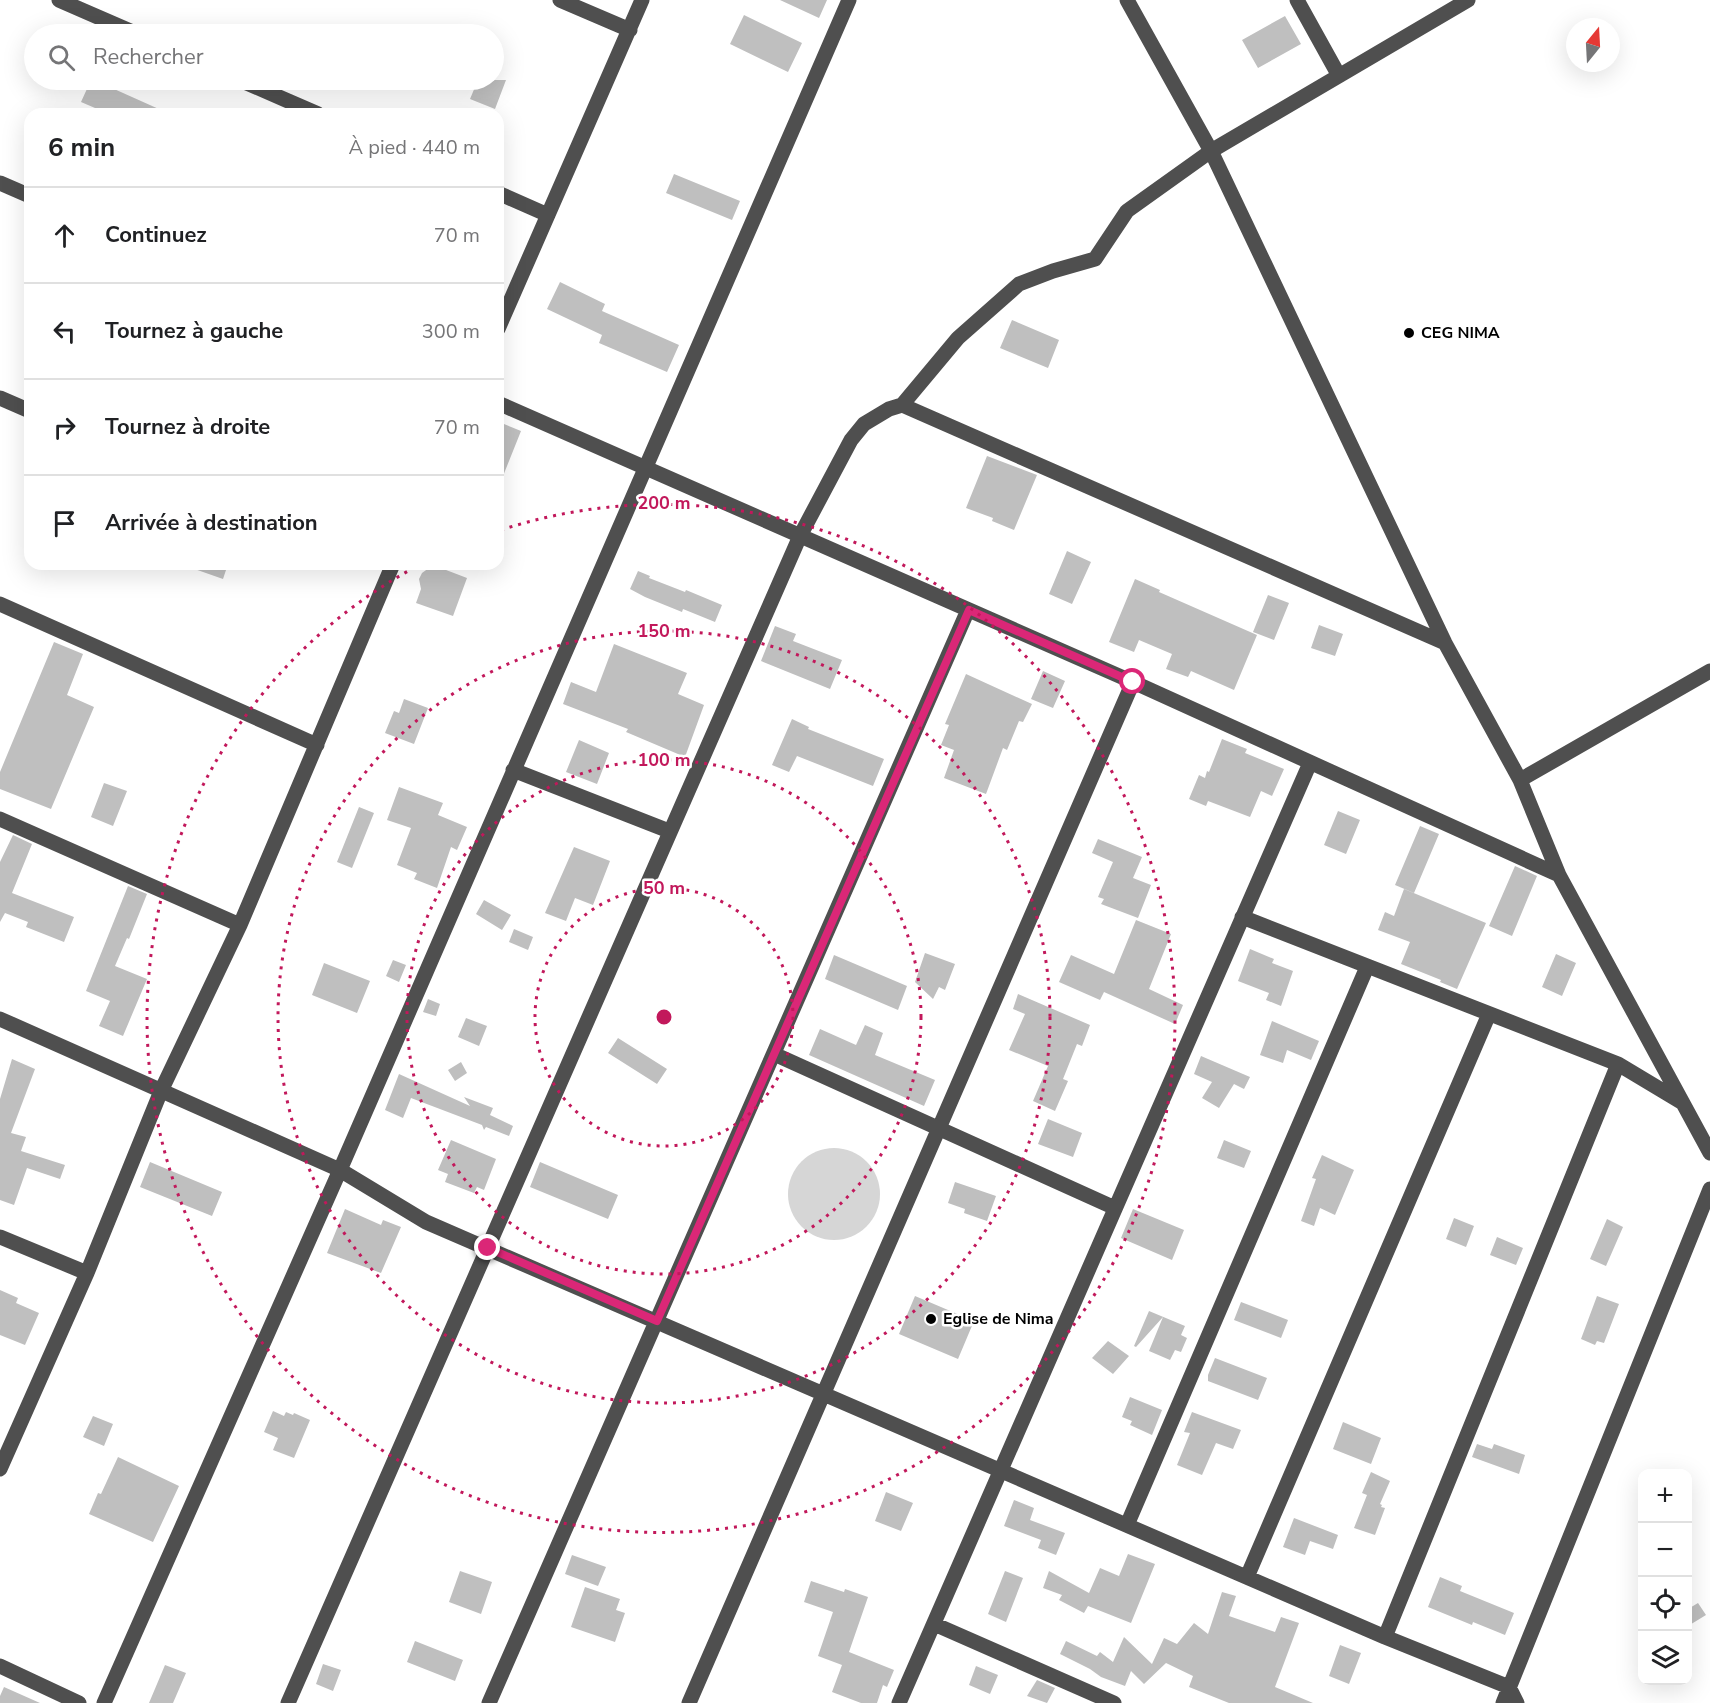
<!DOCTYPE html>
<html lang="fr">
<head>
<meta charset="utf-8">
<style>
	:root { --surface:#fff; --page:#f6f6f6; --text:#202124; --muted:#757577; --line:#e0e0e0 }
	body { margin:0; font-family:"Nunito Sans",sans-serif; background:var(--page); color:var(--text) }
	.controls { position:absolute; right:18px; bottom:18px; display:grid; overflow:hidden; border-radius:12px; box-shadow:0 6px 24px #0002 }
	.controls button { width:54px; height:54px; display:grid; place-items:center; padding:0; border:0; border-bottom:2px solid var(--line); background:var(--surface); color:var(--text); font:30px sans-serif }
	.compass { position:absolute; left:1566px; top:18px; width:54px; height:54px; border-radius:50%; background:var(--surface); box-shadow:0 6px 24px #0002; rotate:18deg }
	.stop { position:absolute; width:18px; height:18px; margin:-14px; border:4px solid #db2777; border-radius:50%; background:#fff }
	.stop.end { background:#db2777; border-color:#fff; box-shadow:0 2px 6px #0008 }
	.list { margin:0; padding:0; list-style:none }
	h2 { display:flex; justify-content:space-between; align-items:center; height:78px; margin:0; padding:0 24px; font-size:26px }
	h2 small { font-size:20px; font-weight:400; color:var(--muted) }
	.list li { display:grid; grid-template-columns:39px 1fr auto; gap:18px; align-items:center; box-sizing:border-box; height:96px; padding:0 24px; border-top:2px solid var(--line) }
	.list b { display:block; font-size:22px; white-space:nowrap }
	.list em { font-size:20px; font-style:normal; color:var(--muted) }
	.icon { flex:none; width:33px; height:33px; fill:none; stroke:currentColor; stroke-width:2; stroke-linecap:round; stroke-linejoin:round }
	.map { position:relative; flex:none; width:1710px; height:1703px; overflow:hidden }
	.search { position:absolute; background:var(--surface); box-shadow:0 6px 24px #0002; left:24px; top:24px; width:480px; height:66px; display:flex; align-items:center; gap:15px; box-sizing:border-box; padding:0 21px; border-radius:33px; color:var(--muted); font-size:22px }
	.panel { position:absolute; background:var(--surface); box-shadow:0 6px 24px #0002; left:24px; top:108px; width:480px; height:462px; border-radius:18px }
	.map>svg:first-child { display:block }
	.green { fill:#d6d6d6 }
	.building { fill:#bfbfbf }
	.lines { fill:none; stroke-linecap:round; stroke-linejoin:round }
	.minor { stroke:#4f4f4f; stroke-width:15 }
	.route { stroke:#db2777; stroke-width:8 }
	.ring { fill:none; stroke:#c2185b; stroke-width:3; stroke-dasharray:3 6 }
	.poi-dot { fill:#000; stroke:#fff; stroke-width:2 }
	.labels { text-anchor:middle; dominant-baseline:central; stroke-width:5; stroke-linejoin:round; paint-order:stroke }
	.poi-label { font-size:16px; font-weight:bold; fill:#000; stroke:#fff; text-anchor:start }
	.centre { fill:#c2185b; stroke:#fff; stroke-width:3 }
	.ring-label { font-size:18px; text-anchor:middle; font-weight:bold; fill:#c2185b; stroke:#fff; stroke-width:5; stroke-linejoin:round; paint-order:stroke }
</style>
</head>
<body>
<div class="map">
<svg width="1710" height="1703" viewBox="0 0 1710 1703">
	<rect width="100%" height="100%" fill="#fff"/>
	<path class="green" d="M788 1194a46 46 0 1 1 92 0a46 46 0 1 1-92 0Z"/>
	<path class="building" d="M 780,0 L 827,0 L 819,18 Z
		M 744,15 L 802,43 L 788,72 L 730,44 Z
		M 1285,16 L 1301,44 L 1258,68 L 1242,40 Z
		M 91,80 L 94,80 L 170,114 L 109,114 L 81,102 Z
		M 478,80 L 506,80 L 495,109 L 470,99 Z
		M 674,174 L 740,201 L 732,220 L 666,193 Z
		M 560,282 L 605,304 L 602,311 L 679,345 L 667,372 L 599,343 L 602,335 L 547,309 Z
		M 1012,320 L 1059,340 L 1048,368 L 1000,348 Z
		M 504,424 L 521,431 L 499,486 L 498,438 Z
		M 987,456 L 1037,475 L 1014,530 L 992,521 L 993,518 L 966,508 Z
		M 1067,551 L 1091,562 L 1072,604 L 1049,594 Z
		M 187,564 L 228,564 L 223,579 L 186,566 Z
		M 433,565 L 467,578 L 453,616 L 416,603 L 421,589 L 419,579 L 422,573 Z
		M 638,571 L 650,576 L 649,578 L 685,592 L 686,590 L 722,605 L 715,622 L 683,609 L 682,612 L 645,597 L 630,589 Z
		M 1135,579 L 1160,590 L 1159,592 L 1257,635 L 1234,690 L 1191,671 L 1188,677 L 1166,669 L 1172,654 L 1139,640 L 1134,652 L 1109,642 Z
		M 1268,595 L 1289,603 L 1274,640 L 1253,632 Z
		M 1319,625 L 1343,634 L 1335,656 L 1311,648 Z
		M 775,626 L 796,634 L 793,641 L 842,660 L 830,689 L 761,661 Z
		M 54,642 L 83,654 L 67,695 L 94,707 L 51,809 L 0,789 L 0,772 Z
		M 614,644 L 687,673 L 678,694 L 704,705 L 685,757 L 626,732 L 628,729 L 563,704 L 571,682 L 596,692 Z
		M 1043,671 L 1065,681 L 1053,708 L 1031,699 Z
		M 966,674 L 1032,704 L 1023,722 L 1019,721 L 1007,750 L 1003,748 L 986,794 L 944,778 L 954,750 L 941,745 L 949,725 L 945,724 Z
		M 404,699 L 428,708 L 414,744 L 385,733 L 394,711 L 399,713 Z
		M 792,719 L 809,727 L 808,729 L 884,759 L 873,786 L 797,756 L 789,772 L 772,765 Z
		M 1222,739 L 1247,749 L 1245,753 L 1284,769 L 1272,796 L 1261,791 L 1250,817 L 1208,801 L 1206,806 L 1189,799 L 1199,775 L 1205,778 L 1207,771 L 1209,772 Z
		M 579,740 L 609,753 L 597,784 L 566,772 Z
		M 104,783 L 127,791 L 113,826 L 91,817 Z
		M 399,787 L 443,803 L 438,815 L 467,827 L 457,850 L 451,847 L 437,888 L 414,879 L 417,873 L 397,865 L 411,828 L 387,820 Z
		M 359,807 L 374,813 L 352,868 L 337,862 Z
		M 1338,811 L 1360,820 L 1346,854 L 1324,845 Z
		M 1420,826 L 1439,834 L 1414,893 L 1395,885 Z
		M 13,835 L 32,844 L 12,893 L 74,917 L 64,942 L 26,927 L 28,922 L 5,913 L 0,922 L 0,862 Z
		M 1098,839 L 1142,857 L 1133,878 L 1151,885 L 1138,918 L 1101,904 L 1104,899 L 1098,897 L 1113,862 L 1092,853 Z
		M 574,847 L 610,861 L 593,905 L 575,898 L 566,921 L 545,913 Z
		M 1515,866 L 1537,876 L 1512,936 L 1489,926 Z
		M 128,886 L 147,894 L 129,939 L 127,938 L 115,966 L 147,979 L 123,1036 L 99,1026 L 110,1001 L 86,991 Z
		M 1404,889 L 1486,923 L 1457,989 L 1440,982 L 1441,980 L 1401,964 L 1410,942 L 1378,930 L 1385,912 L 1394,916 Z
		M 484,900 L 511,915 L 502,930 L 476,914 Z
		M 1136,920 L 1171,934 L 1149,989 L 1183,1005 L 1175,1024 L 1104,992 L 1100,1000 L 1059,982 L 1071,955 L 1114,974 Z
		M 514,929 L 533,937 L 528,950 L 509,942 Z
		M 1250,949 L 1274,959 L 1272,963 L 1293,971 L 1281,1006 L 1266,1000 L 1269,993 L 1238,981 Z
		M 925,953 L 955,964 L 945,990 L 939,987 L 933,999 L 915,982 Z
		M 1556,954 L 1576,963 L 1562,996 L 1542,987 Z
		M 834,955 L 907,986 L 898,1010 L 825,979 Z
		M 393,960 L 406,965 L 399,982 L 386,976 Z
		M 324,963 L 370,981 L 357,1013 L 312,995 Z
		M 1018,994 L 1090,1025 L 1082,1046 L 1077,1044 L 1063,1079 L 1068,1081 L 1055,1111 L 1033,1101 L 1048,1066 L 1009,1050 L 1025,1014 L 1013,1009 Z
		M 428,999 L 440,1004 L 436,1016 L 423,1012 Z
		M 466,1018 L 487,1026 L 479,1046 L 458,1037 Z
		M 1272,1021 L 1319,1041 L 1311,1060 L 1287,1050 L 1283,1063 L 1260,1055 Z
		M 865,1025 L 883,1033 L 875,1055 L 935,1080 L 924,1106 L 809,1055 L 820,1029 L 856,1045 Z
		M 618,1038 L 667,1069 L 657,1084 L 608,1053 Z
		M 1201,1056 L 1250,1077 L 1244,1089 L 1234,1084 L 1219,1108 L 1202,1098 L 1212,1082 L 1194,1074 Z
		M 12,1059 L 35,1069 L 11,1133 L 26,1137 L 21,1151 L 65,1165 L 60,1179 L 27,1168 L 14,1205 L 0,1200 L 0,1099 Z
		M 461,1062 L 467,1073 L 455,1081 L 448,1070 Z
		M 399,1074 L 470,1106 L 464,1097 L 493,1108 L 490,1115 L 513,1126 L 509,1136 L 486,1127 L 484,1130 L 482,1125 L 411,1098 L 403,1118 L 385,1110 Z
		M 1048,1119 L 1082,1133 L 1073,1157 L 1038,1144 Z
		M 451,1140 L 496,1159 L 484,1190 L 477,1187 L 474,1193 L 445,1182 L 448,1174 L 438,1170 Z
		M 1224,1140 L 1251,1151 L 1244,1168 L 1217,1158 Z
		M 1322,1155 L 1354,1170 L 1335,1215 L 1320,1208 L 1314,1226 L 1301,1221 L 1316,1179 L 1312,1178 Z
		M 150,1162 L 222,1192 L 212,1216 L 140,1187 Z
		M 540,1162 L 618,1195 L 608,1219 L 530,1187 Z
		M 955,1182 L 996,1196 L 987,1221 L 964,1213 L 965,1209 L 948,1203 Z
		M 345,1209 L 381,1225 L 383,1220 L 401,1227 L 381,1273 L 327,1253 Z
		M 1133,1209 L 1184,1230 L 1172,1260 L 1121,1238 Z
		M 1454,1218 L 1474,1226 L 1466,1247 L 1446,1239 Z
		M 1607,1219 L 1623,1227 L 1606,1266 L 1590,1259 Z
		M 1497,1237 L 1523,1248 L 1516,1265 L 1490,1255 Z
		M 0,1290 L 18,1298 L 16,1303 L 39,1313 L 25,1345 L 0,1335 Z
		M 915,1296 L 974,1321 L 958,1359 L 899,1334 Z
		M 1597,1296 L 1619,1304 L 1604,1343 L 1597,1341 L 1595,1345 L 1581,1339 Z
		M 1241,1302 L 1288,1320 L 1281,1338 L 1234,1320 Z
		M 1149,1311 L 1185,1326 L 1181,1335 L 1187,1338 L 1181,1352 L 1175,1350 L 1170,1360 L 1149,1351 L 1163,1317 L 1136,1347 L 1134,1346 Z
		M 1108,1341 L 1129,1356 L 1113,1374 L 1092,1358 Z
		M 1215,1358 L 1267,1378 L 1258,1400 L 1208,1381 L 1208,1375 Z
		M 1130,1397 L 1162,1410 L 1152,1435 L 1130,1425 L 1132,1421 L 1122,1417 Z
		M 273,1411 L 284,1416 L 286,1412 L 293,1415 L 294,1413 L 310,1420 L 294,1458 L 273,1450 L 278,1438 L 264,1432 Z
		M 1192,1412 L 1241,1430 L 1233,1449 L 1216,1443 L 1202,1475 L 1177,1465 L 1190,1433 L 1184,1432 Z
		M 93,1416 L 113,1424 L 104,1446 L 83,1437 Z
		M 1343,1422 L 1381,1438 L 1371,1464 L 1333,1449 Z
		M 1477,1444 L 1492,1449 L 1494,1444 L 1525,1455 L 1519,1474 L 1472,1457 Z
		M 118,1457 L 179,1486 L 153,1542 L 89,1514 L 98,1493 L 101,1494 Z
		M 1371,1472 L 1390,1481 L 1380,1504 L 1382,1505 L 1381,1507 L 1385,1508 L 1375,1535 L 1354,1528 L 1367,1495 L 1362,1493 Z
		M 886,1492 L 913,1503 L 901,1531 L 875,1521 Z
		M 1014,1500 L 1034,1508 L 1030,1520 L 1065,1533 L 1056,1555 L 1038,1548 L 1041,1540 L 1004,1526 Z
		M 1294,1518 L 1338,1535 L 1333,1549 L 1310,1541 L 1305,1555 L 1283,1547 Z
		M 1128,1554 L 1155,1564 L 1131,1623 L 1088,1606 L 1084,1613 L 1059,1600 L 1062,1595 L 1043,1588 L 1049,1571 L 1089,1593 L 1100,1568 L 1119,1576 Z
		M 572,1555 L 606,1567 L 598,1586 L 565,1574 Z
		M 460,1571 L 492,1582 L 481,1614 L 449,1602 Z
		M 1005,1571 L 1023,1578 L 1006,1622 L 988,1614 Z
		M 1440,1577 L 1462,1586 L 1460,1591 L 1514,1613 L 1505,1635 L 1473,1622 L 1472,1625 L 1428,1607 Z
		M 811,1581 L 844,1592 L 845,1589 L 868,1597 L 849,1652 L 894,1670 L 887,1687 L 883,1685 L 877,1703 L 861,1703 L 832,1692 L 842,1665 L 818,1656 L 833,1612 L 804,1602 Z
		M 585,1587 L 620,1599 L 616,1610 L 625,1613 L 615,1642 L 571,1627 Z
		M 1222,1592 L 1236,1596 L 1229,1616 L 1275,1632 L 1281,1617 L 1299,1623 L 1275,1687 L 1313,1703 L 1229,1703 L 1189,1687 L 1193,1676 L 1166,1663 L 1144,1684 L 1131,1671 L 1125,1686 L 1101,1677 L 1090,1669 L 1060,1654 L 1066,1641 L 1097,1656 L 1100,1652 L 1113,1662 L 1124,1637 L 1152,1664 L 1164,1638 L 1177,1644 L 1194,1623 L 1208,1634 Z
		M 1698,1603 L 1706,1615 L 1688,1626 L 1688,1609 Z
		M 415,1641 L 463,1660 L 455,1681 L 407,1662 Z
		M 1340,1645 L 1361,1653 L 1349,1684 L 1329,1676 Z
		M 323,1664 L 341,1670 L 333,1691 L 316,1684 Z
		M 165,1665 L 186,1673 L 173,1703 L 149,1703 Z
		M 976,1666 L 998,1675 L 990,1694 L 969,1685 Z
		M 1037,1680 L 1055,1688 L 1047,1703 L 1027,1696 Z
		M 4,1687 L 40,1703 L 0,1703 L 0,1696 Z"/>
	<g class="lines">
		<path class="minor" d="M 59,0 L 137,34
			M 560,0 L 630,30
			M 1127,0 L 1211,151 L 1445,643 L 1520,780 L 1559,875 L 1710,1153
			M 1297,0 L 1338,74
			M 240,80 L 318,114
			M 0,183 L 30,196
			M 498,193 L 548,215
			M 498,329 L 642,0
			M 0,398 L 30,411
			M 498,403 L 1133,682 L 1559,875
			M 902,405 L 1445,643
			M 0,604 L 317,745
			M 513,770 L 669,831
			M 1520,780 L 1710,671
			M 0,819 L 240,925
			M 1242,917 L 1618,1064 L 1683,1103
			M 0,1019 L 340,1170 L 426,1222 L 1385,1637 L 1509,1687 L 1517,1703
			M 774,1054 L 1115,1208
			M 0,1237 L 87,1273
			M 0,1469 L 87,1273 L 161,1091 L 240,925 L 393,564
			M 1127,1525 L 1367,967
			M 1247,1577 L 1489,1014
			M 934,1624 L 1114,1703
			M 1385,1637 L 1618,1064
			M 0,1666 L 79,1703
			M 104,1703 L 340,1170 L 849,0
			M 288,1703 L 800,536 L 851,440 L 864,424 L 889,409 L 902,405 L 958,338 L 1019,284 L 1053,271 L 1095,259 L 1127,211 L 1211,151 L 1468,0
			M 489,1703 L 968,610
			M 689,1703 L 1133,682
			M 899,1703 L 1310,763
			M 1503,1703 L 1710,1189"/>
	</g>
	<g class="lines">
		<path class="route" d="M 488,1248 L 657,1321 L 969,610 L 1133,682"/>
	</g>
	<g class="ring">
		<circle cx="664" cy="1017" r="129"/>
		<circle cx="664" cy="1017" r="257"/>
		<circle cx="664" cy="1017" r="386"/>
		<path d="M501 530A514 514 0 1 1 419 565"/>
	</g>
	<g class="poi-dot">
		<circle cx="1409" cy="333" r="6"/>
		<circle cx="931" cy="1319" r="6"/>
	</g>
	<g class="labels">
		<g class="poi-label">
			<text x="1421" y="333">CEG NIMA</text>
			<text x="943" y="1319">Eglise de Nima</text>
		</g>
	</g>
	<circle cx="664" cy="1017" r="9" class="centre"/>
	<g class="ring-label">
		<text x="664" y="509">200 m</text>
		<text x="664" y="637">150 m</text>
		<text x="664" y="766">100 m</text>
		<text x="664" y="894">50 m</text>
	</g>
</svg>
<div class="controls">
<button>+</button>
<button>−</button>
<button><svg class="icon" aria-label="locate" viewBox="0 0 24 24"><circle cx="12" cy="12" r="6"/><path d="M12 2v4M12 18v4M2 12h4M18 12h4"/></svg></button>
<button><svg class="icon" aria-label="layers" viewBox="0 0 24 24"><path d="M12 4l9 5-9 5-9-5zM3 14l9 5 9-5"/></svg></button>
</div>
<svg class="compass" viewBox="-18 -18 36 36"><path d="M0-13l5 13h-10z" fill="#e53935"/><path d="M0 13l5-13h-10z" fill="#757577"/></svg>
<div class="stop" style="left:1133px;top:682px"></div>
<div class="stop end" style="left:488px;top:1248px"></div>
<div class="search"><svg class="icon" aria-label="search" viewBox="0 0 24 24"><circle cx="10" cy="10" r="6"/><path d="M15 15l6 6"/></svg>Rechercher</div>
<section class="panel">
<h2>6 min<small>À pied · 440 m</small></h2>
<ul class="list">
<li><svg class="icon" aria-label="ahead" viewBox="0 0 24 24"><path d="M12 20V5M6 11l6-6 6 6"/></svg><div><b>Continuez</b></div><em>70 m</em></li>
<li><svg class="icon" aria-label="left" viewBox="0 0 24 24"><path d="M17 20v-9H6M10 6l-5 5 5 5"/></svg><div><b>Tournez à gauche</b></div><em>300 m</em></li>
<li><svg class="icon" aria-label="right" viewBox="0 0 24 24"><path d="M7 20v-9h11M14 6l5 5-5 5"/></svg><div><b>Tournez à droite</b></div><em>70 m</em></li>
<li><svg class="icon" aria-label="arrive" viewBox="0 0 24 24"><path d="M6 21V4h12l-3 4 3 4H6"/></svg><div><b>Arrivée à destination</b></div></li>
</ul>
</section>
</div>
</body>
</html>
